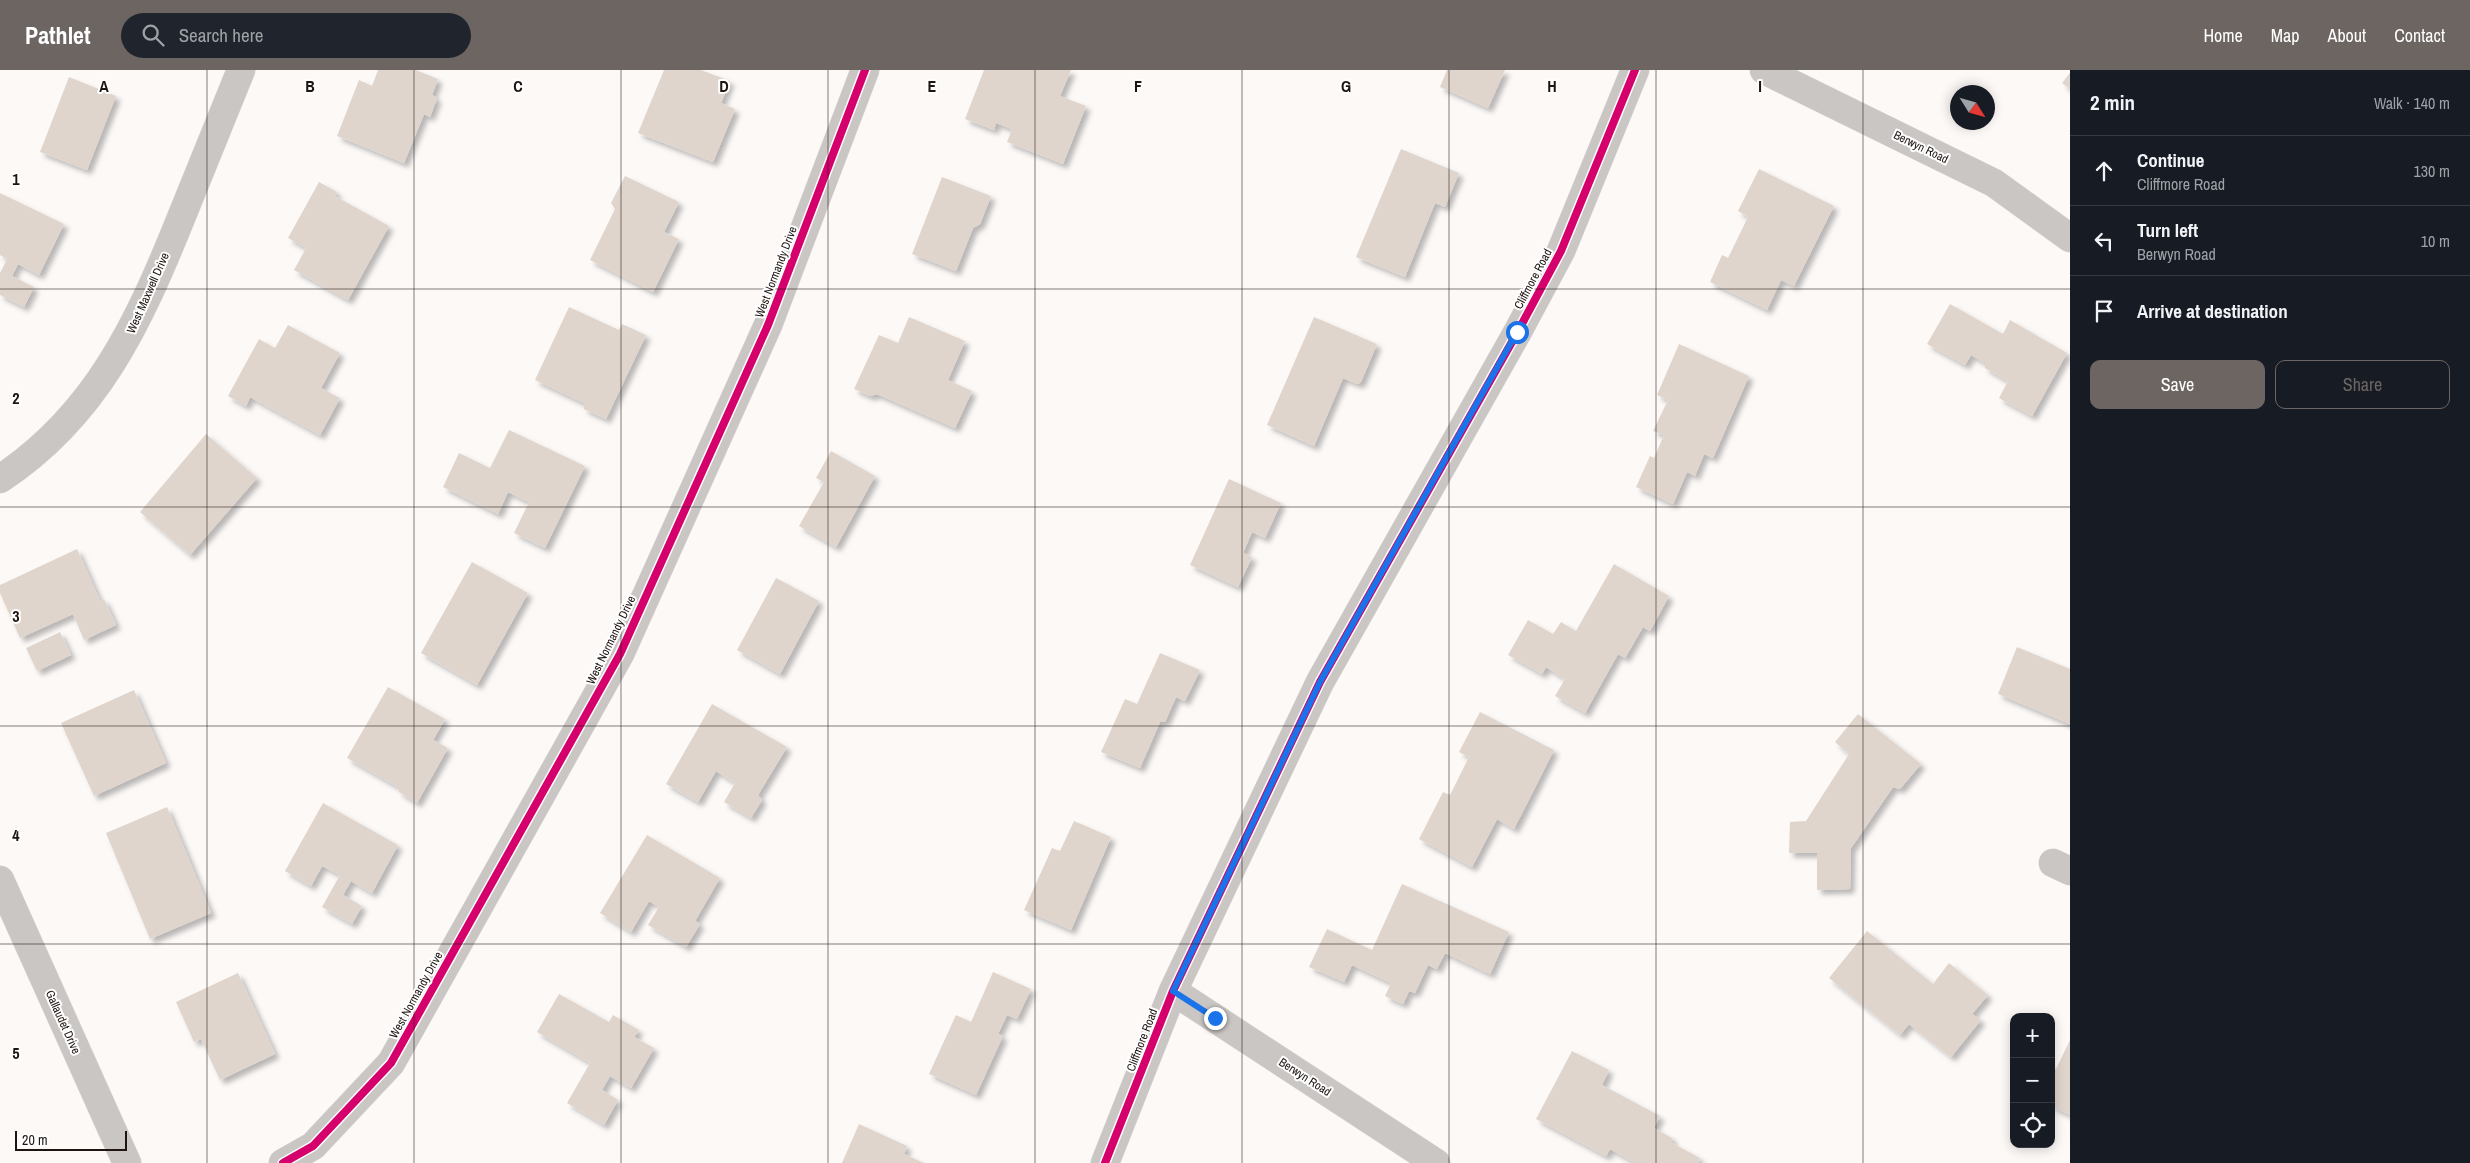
<!DOCTYPE html>
<html lang="en">
<head>
<meta charset="utf-8">
<style>
	:root { --surface:#171b24; --page:#20242c; --text:#f1f3f6; --muted:#9ea1a6; --line:#363941; --accent:#6c6562 }
	body { margin:0; font-family:"Archivo Narrow",sans-serif; background:var(--page); color:var(--text) }
	.controls { position:absolute; right:15px; bottom:15px; display:grid; overflow:hidden; border-radius:10px; box-shadow:0 2px 12px #0003 }
	.controls button { width:45px; height:45px; display:grid; place-items:center; padding:0; border:0; border-bottom:1px solid var(--line); background:var(--surface); color:var(--text); font:25px sans-serif }
	.compass { position:absolute; left:1950px; top:15px; width:45px; height:45px; border-radius:50%; background:var(--surface); box-shadow:0 2px 12px #0003; rotate:127deg }
	.scale { position:absolute; left:15px; bottom:12px; width:112px; box-sizing:border-box; padding-left:5px; border:2px solid #1e1511; border-top:0; font-size:14px; line-height:18px; white-space:nowrap; color:#1e1511; -webkit-text-stroke:4px #fff; paint-order:stroke }
	.stop { position:absolute; width:15px; height:15px; margin:-11px; border:4px solid #1a73e8; border-radius:50%; background:#fff }
	.stop.end { background:#1a73e8; border-color:#fff; box-shadow:0 1px 5px #0008 }
	.list { margin:0; padding:0; list-style:none }
	h2 { display:flex; justify-content:space-between; align-items:center; height:65px; margin:0; padding:0 20px; font-size:21px }
	h2 small { font-size:16px; font-weight:400; color:var(--muted) }
	.list li { display:grid; grid-template-columns:32px 1fr auto; gap:15px; align-items:center; box-sizing:border-box; height:70px; padding:0 20px; border-top:1px solid var(--line) }
	.list b { display:block; font-size:19px; white-space:nowrap }
	.list p { margin:0; font-size:16px; white-space:nowrap; color:var(--muted) }
	.list em { font-size:16px; font-style:normal; color:var(--muted) }
	.actions { display:flex; gap:10px; padding:15px 20px }
	.actions a { flex:1; padding:11px 0; border:1px solid var(--accent); border-radius:10px; text-align:center; font-size:18px; color:var(--accent) }
	.actions .main { background:var(--accent); color:#fff }
	.icon { flex:none; width:28px; height:28px; fill:none; stroke:currentColor; stroke-width:2; stroke-linecap:round; stroke-linejoin:round }
	.map { position:relative; flex:none; width:2070px; height:1093px; overflow:hidden }
	header { display:flex; align-items:center; gap:30px; box-sizing:border-box; height:70px; padding:0 25px; background:var(--accent); color:#fff }
	header strong { font-size:24px }
	nav { display:flex; gap:28px; margin-inline-start:auto; font-size:18px }
	.search { width:350px; height:45px; background:var(--page); display:flex; align-items:center; gap:12px; box-sizing:border-box; padding:0 18px; border-radius:28px; color:var(--muted); font-size:19px }
	main { display:flex }
	aside { flex:1; background:var(--surface) }
	.map>svg:first-child { display:block }
	.building { fill:#e0d5cd; filter:url(#shadow) }
	.lines { fill:none; stroke-linecap:round; stroke-linejoin:round }
	.minor-casing { stroke:#d8d5d3; stroke-width:29 }
	.minor { stroke:#cac6c4; stroke-width:28 }
	.cycleway-casing { stroke:#fff; stroke-width:11 }
	.cycleway { stroke:#d6006c; stroke-width:8 }
	.route { stroke:#1a73e8; stroke-width:6 }
	.grid { fill:none; stroke:#1e1511; stroke-width:1; stroke-opacity:0.55 }
	.labels { text-anchor:middle; dominant-baseline:central; stroke-width:4; stroke-linejoin:round; paint-order:stroke }
	.street-label { font-size:12px; fill:#1e1511; stroke:#fff }
	.grid-label { font-size:16px; text-anchor:middle; font-weight:bold; fill:#1e1511; stroke:#fff; stroke-width:4; stroke-linejoin:round; paint-order:stroke }
</style>
</head>
<body>
<header>
<strong>Pathlet</strong>
<div class="search"><svg class="icon" aria-label="search" viewBox="0 0 24 24"><circle cx="10" cy="10" r="6"/><path d="M15 15l6 6"/></svg>Search here</div>
<nav><a>Home</a><a>Map</a><a>About</a><a>Contact</a></nav>
</header>
<main>
<div class="map">
<svg width="2070" height="1093" viewBox="0 0 2070 1093">
	<defs>
		<filter id="shadow"><feDropShadow dx="4.5" dy="4.5" stdDeviation="2.5" flood-color="#0004"/></filter>
	</defs>
	<rect width="100%" height="100%" fill="#fcf9f7"/>
	<path class="building" d="M 378,0 L 416,0 L 438,9 L 432,25 L 437,28 L 430,47 L 424,44 L 404,93 L 337,66 L 359,10 L 372,16 Z
		M 664,0 L 701,0 L 730,11 L 721,33 L 735,39 L 713,92 L 638,63 Z
		M 984,0 L 1071,0 L 1060,26 L 1086,36 L 1063,94 L 1007,72 L 1012,59 L 996,53 L 994,60 L 965,49 Z
		M 1447,0 L 1505,0 L 1488,38 L 1440,17 Z
		M 2070,3 L 2070,19 L 2062,13 Z
		M 69,7 L 116,26 L 87,100 L 40,82 Z
		M 1401,79 L 1459,103 L 1445,137 L 1435,133 L 1405,207 L 1356,187 Z
		M 1759,99 L 1834,136 L 1794,216 L 1781,210 L 1767,240 L 1710,212 L 1722,185 L 1728,188 L 1748,147 L 1738,141 Z
		M 625,106 L 679,132 L 664,162 L 679,169 L 653,222 L 590,190 L 615,139 L 611,133 Z
		M 942,107 L 991,126 L 980,154 L 973,158 L 956,201 L 912,184 Z
		M 319,112 L 337,122 L 335,126 L 389,156 L 348,230 L 294,200 L 306,178 L 288,168 Z
		M 0,123 L 64,154 L 39,205 L 18,194 L 12,206 L 34,217 L 24,237 L 0,225 L 0,203 L 7,189 L 0,185 Z
		M 1950,234 L 2003,264 L 2010,250 L 2067,283 L 2032,346 L 1999,328 L 2008,311 L 1985,298 L 1985,293 L 1971,285 L 1965,295 L 1927,274 Z
		M 569,237 L 619,260 L 622,254 L 646,265 L 606,349 L 584,339 L 584,333 L 535,310 Z
		M 909,247 L 965,271 L 948,310 L 972,321 L 955,358 L 877,324 L 870,326 L 854,319 L 879,265 L 898,273 Z
		M 1314,247 L 1377,274 L 1361,312 L 1358,314 L 1343,308 L 1314,376 L 1267,355 Z
		M 288,255 L 340,283 L 321,318 L 340,328 L 320,365 L 250,327 L 246,336 L 228,326 L 259,269 L 275,278 Z
		M 1679,274 L 1749,306 L 1713,388 L 1704,384 L 1695,406 L 1687,402 L 1673,434 L 1636,417 L 1650,386 L 1654,388 L 1664,365 L 1653,361 L 1668,330 L 1657,325 Z
		M 509,360 L 585,396 L 545,478 L 514,463 L 529,432 L 508,422 L 498,444 L 443,417 L 459,383 L 490,398 Z
		M 206,364 L 257,408 L 190,485 L 140,442 Z
		M 831,381 L 875,406 L 836,477 L 799,456 L 824,412 L 816,408 Z
		M 1229,409 L 1281,433 L 1265,468 L 1252,462 L 1243,483 L 1252,487 L 1238,517 L 1190,495 Z
		M 77,479 L 100,531 L 104,529 L 116,555 L 84,570 L 73,544 L 20,568 L 0,523 L 0,515 Z
		M 472,492 L 528,523 L 477,615 L 421,583 Z
		M 1614,494 L 1669,526 L 1650,561 L 1643,557 L 1625,588 L 1618,584 L 1585,643 L 1555,626 L 1565,609 L 1546,597 L 1542,604 L 1508,585 L 1528,550 L 1553,564 L 1561,552 L 1576,561 Z
		M 776,508 L 819,531 L 780,604 L 737,580 Z
		M 60,562 L 71,585 L 37,601 L 26,578 Z
		M 2017,577 L 2070,599 L 2070,654 L 1998,624 Z
		M 1160,583 L 1200,600 L 1185,631 L 1176,627 L 1165,652 L 1160,652 L 1140,698 L 1101,682 L 1125,629 L 1137,634 Z
		M 388,617 L 445,649 L 433,670 L 448,678 L 417,733 L 399,722 L 398,717 L 347,688 Z
		M 134,620 L 166,693 L 94,726 L 61,653 Z
		M 712,634 L 787,677 L 758,725 L 762,730 L 751,748 L 724,732 L 735,713 L 716,701 L 698,732 L 666,714 Z
		M 1480,642 L 1554,680 L 1514,759 L 1497,749 L 1472,797 L 1419,769 L 1443,722 L 1450,725 L 1469,687 L 1459,682 Z
		M 1858,644 L 1921,694 L 1900,719 L 1893,717 L 1851,778 L 1850,819 L 1817,820 L 1817,783 L 1789,783 L 1790,752 L 1806,751 L 1849,684 L 1835,672 Z
		M 323,733 L 398,775 L 372,823 L 351,811 L 343,825 L 362,836 L 352,854 L 322,837 L 340,805 L 322,796 L 311,816 L 285,801 Z
		M 167,737 L 211,843 L 150,869 L 106,763 Z
		M 1074,751 L 1111,767 L 1071,860 L 1024,840 L 1052,778 L 1060,781 Z
		M 647,765 L 720,808 L 695,851 L 700,854 L 686,877 L 648,855 L 659,837 L 649,831 L 631,862 L 600,843 Z
		M 1402,814 L 1509,862 L 1490,904 L 1445,883 L 1437,899 L 1428,895 L 1415,923 L 1409,921 L 1403,934 L 1385,926 L 1391,913 L 1352,895 L 1344,912 L 1309,897 L 1327,859 L 1372,880 Z
		M 1867,861 L 1933,914 L 1949,893 L 1988,925 L 1972,944 L 1981,950 L 1951,987 L 1909,954 L 1900,965 L 1829,908 Z
		M 993,902 L 1031,919 L 1017,949 L 1007,945 L 998,964 L 1003,966 L 976,1025 L 929,1004 L 956,945 L 971,952 Z
		M 238,903 L 275,984 L 220,1010 L 201,969 L 194,972 L 176,932 Z
		M 559,924 L 609,952 L 613,945 L 639,960 L 634,967 L 654,978 L 631,1018 L 610,1006 L 602,1020 L 618,1030 L 604,1055 L 567,1033 L 590,993 L 537,962 Z
		M 2070,970 L 2070,1045 L 2051,1036 L 2051,997 L 2056,999 Z
		M 1572,981 L 1609,1000 L 1602,1015 L 1660,1046 L 1654,1058 L 1672,1068 L 1672,1073 L 1700,1088 L 1698,1093 L 1636,1093 L 1610,1079 L 1606,1086 L 1536,1049 Z
		M 859,1054 L 907,1076 L 904,1084 L 924,1093 L 842,1093 Z"/>
	<g class="lines">
		<defs>
			<path id="minor" d="M 1764,0 L 1994,113 L 2070,168
				M 0,409 C 97,345 139,252 181,148 C 201,99 221,49 241,0
				M 2053,793 L 2070,801
				M 0,810 L 127,1093
				M 1173,921 L 1436,1093
				M 283,1093 L 313,1076 L 391,993 L 620,584 L 768,255 L 865,0
				M 1105,1093 L 1173,921 L 1320,612 L 1517,263 L 1561,181 L 1635,0"/>
		</defs>
		<use href="#minor" class="minor-casing"/>
		<use href="#minor" class="minor"/>
		<defs>
			<path id="cycleway" d="M 283,1093 L 313,1076 L 391,993 L 620,584 L 768,255 L 865,0
				M 1105,1093 L 1173,921 L 1320,612 L 1517,263 L 1561,181 L 1635,0"/>
		</defs>
		<use href="#cycleway" class="cycleway-casing"/>
		<use href="#cycleway" class="cycleway"/>
	</g>
	<g class="lines">
		<path class="route" d="M 1215,948 L 1173,921 L 1320,612 L 1517,262"/>
	</g>
	<path class="grid" d="M 207,0 L 207,1093M 414,0 L 414,1093M 621,0 L 621,1093M 828,0 L 828,1093M 1035,0 L 1035,1093M 1242,0 L 1242,1093M 1449,0 L 1449,1093M 1656,0 L 1656,1093M 1863,0 L 1863,1093M 0,219 L 2070,219M 0,437 L 2070,437M 0,656 L 2070,656M 0,874 L 2070,874"/>
	<g class="labels">
		<g class="street-label">
			<text transform="translate(1921 77) rotate(26)">Berwyn Road</text>
			<text transform="translate(776 202) rotate(-69)">West Normandy Drive</text>
			<text transform="translate(1533 209) rotate(-62)">Cliffmore Road</text>
			<text transform="translate(148 223) rotate(-66)">West Maxwell Drive</text>
			<text transform="translate(611 570) rotate(-64)">West Normandy Drive</text>
			<text transform="translate(416 925) rotate(-61)">West Normandy Drive</text>
			<text transform="translate(63 952) rotate(66)">Gallaudet Drive</text>
			<text transform="translate(1142 970) rotate(-69)">Cliffmore Road</text>
			<text transform="translate(1305 1007) rotate(33)">Berwyn Road</text>
		</g>
	</g>
	<g class="grid-label">
		<text x="104" y="22">A</text>
		<text x="310" y="22">B</text>
		<text x="518" y="22">C</text>
		<text x="724" y="22">D</text>
		<text x="932" y="22">E</text>
		<text x="1138" y="22">F</text>
		<text x="1346" y="22">G</text>
		<text x="1552" y="22">H</text>
		<text x="1760" y="22">I</text>
		<text x="16" y="115">1</text>
		<text x="16" y="334">2</text>
		<text x="16" y="552">3</text>
		<text x="16" y="771">4</text>
		<text x="16" y="989">5</text>
	</g>
</svg>
<div class="controls">
<button>+</button>
<button>−</button>
<button><svg class="icon" aria-label="locate" viewBox="0 0 24 24"><circle cx="12" cy="12" r="6"/><path d="M12 2v4M12 18v4M2 12h4M18 12h4"/></svg></button>
</div>
<svg class="compass" viewBox="-18 -18 36 36"><path d="M0-13l5 13h-10z" fill="#e53935"/><path d="M0 13l5-13h-10z" fill="#9ea1a6"/></svg>
<div class="scale">20 m</div>
<div class="stop" style="left:1517px;top:262px"></div>
<div class="stop end" style="left:1215px;top:948px"></div>
</div>
<aside>
<h2>2 min<small>Walk · 140 m</small></h2>
<ul class="list">
<li><svg class="icon" aria-label="ahead" viewBox="0 0 24 24"><path d="M12 20V5M6 11l6-6 6 6"/></svg><div><b>Continue</b><p>Cliffmore Road</p></div><em>130 m</em></li>
<li><svg class="icon" aria-label="left" viewBox="0 0 24 24"><path d="M17 20v-9H6M10 6l-5 5 5 5"/></svg><div><b>Turn left</b><p>Berwyn Road</p></div><em>10 m</em></li>
<li><svg class="icon" aria-label="arrive" viewBox="0 0 24 24"><path d="M6 21V4h12l-3 4 3 4H6"/></svg><div><b>Arrive at destination</b></div></li>
</ul>
<div class="actions"><a class="main">Save</a><a>Share</a></div>
</aside>
</main>
</body>
</html>
